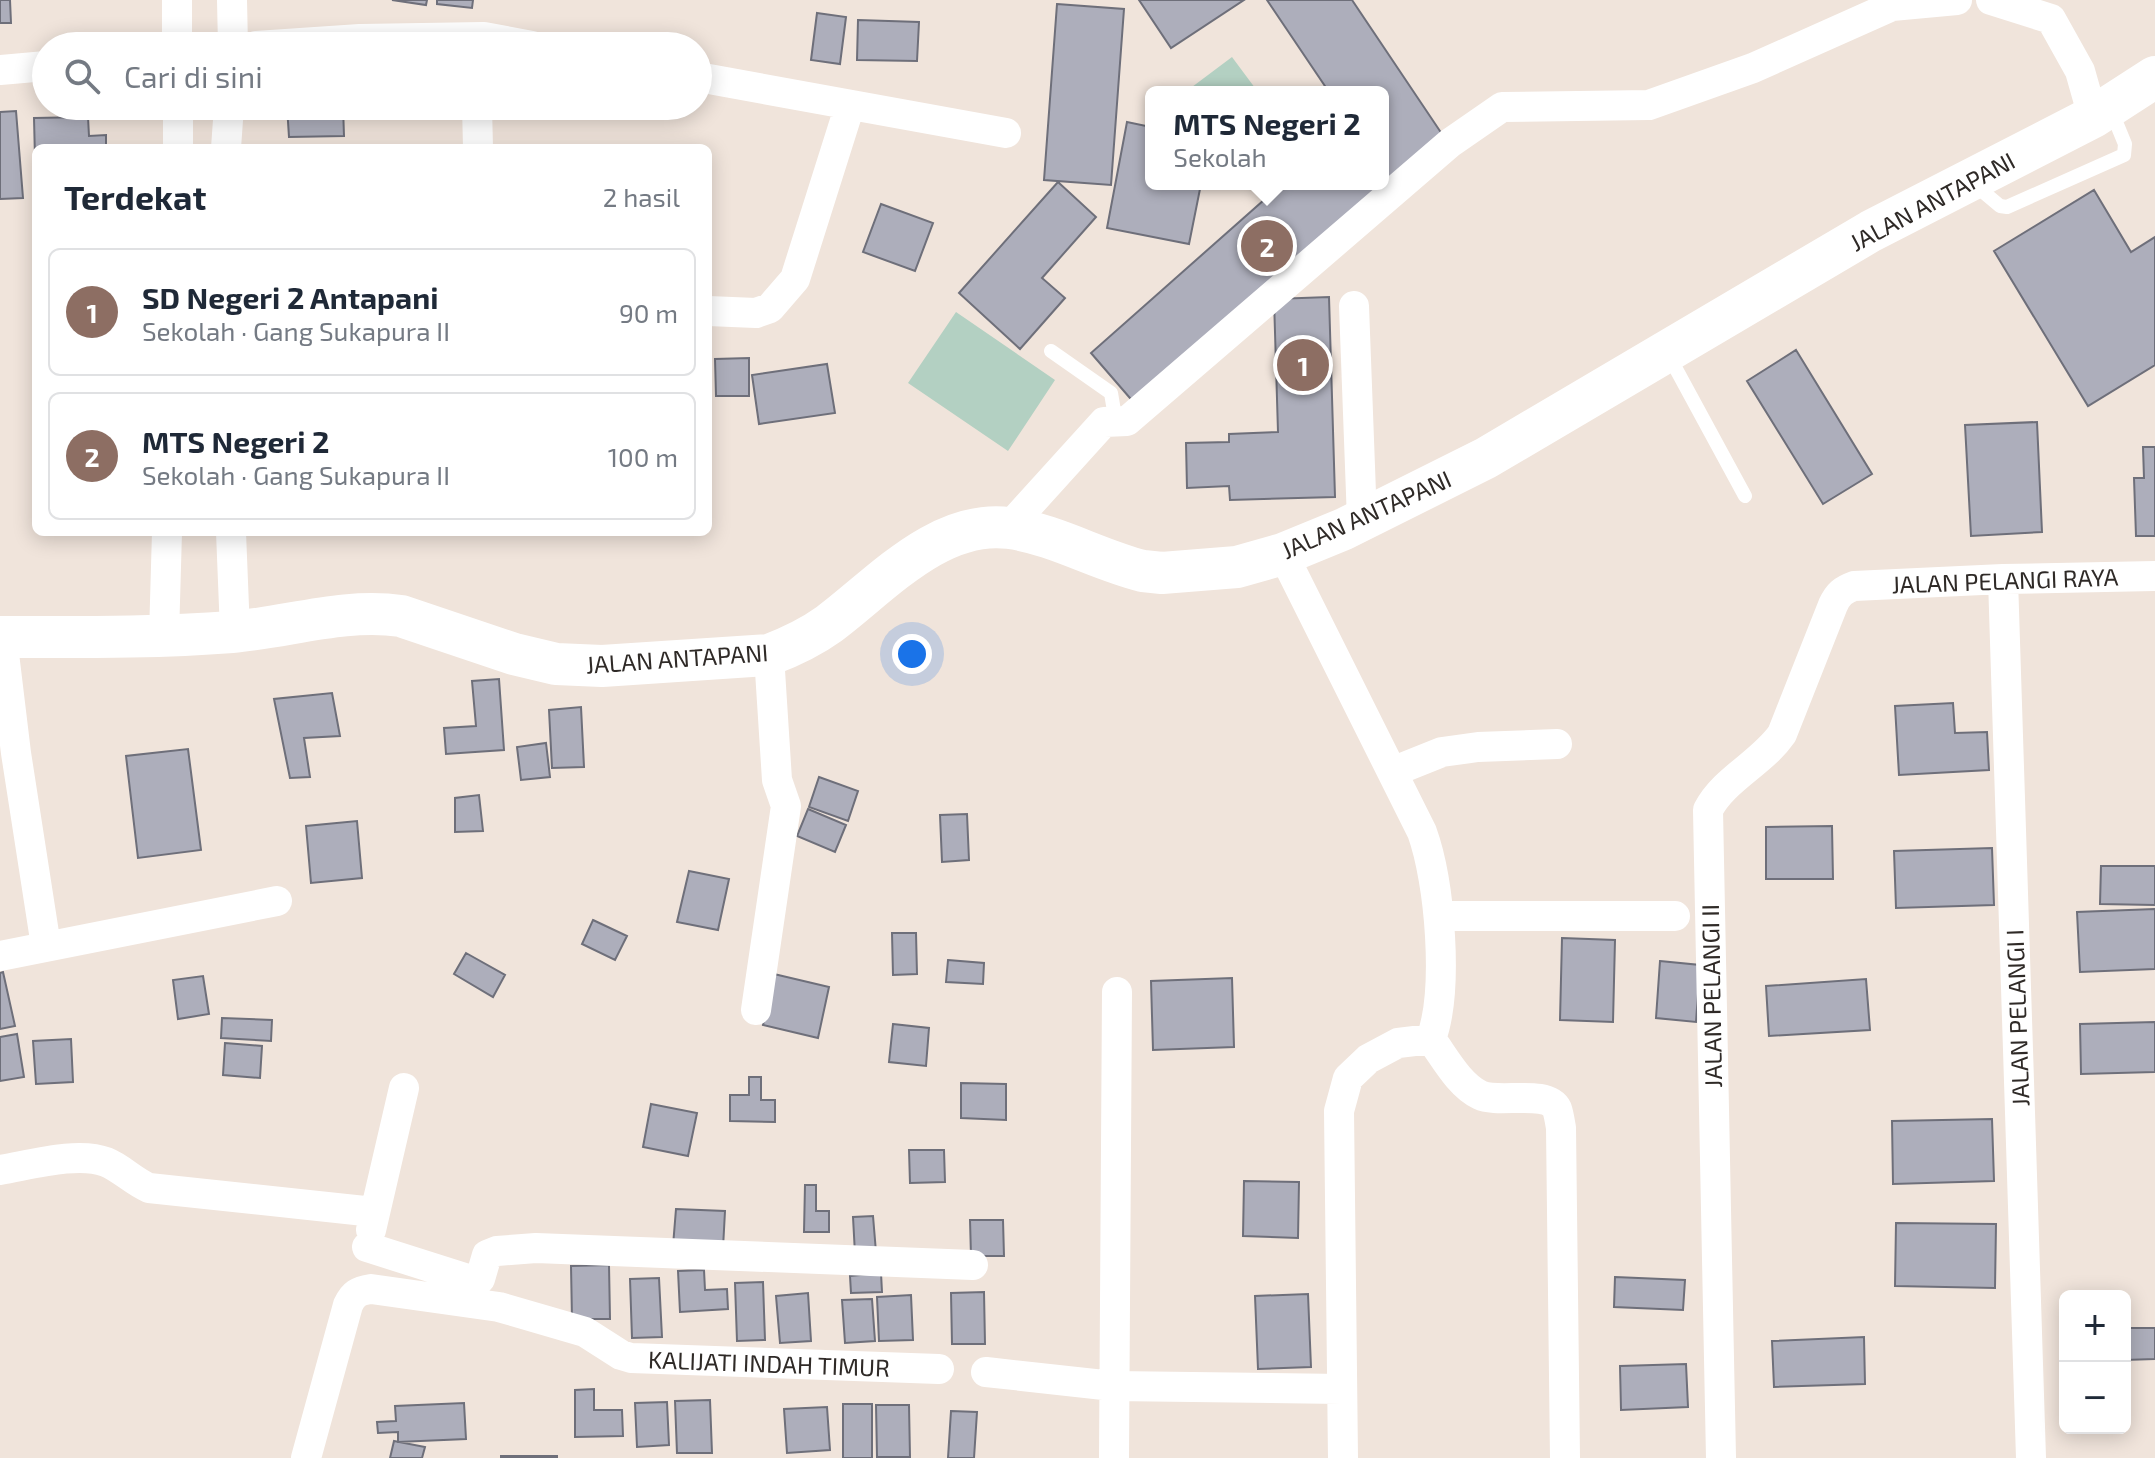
<!DOCTYPE html>
<html lang="id">
<head>
<meta charset="utf-8">
<style>
	:root { --surface:#fff; --page:#f2f2f3; --text:#1f2937; --muted:#747a83; --line:#e0e1e3; --accent:#1a73e8 }
	body { margin:0; font-family:"Exo 2",sans-serif; background:var(--page); color:var(--text) }
	.controls { position:absolute; right:24px; bottom:24px; display:grid; overflow:hidden; border-radius:12px; box-shadow:0 4px 20px #0003 }
	.controls button { width:72px; height:72px; display:grid; place-items:center; padding:0; border:0; border-bottom:2px solid var(--line); background:var(--surface); color:var(--text); font:40px sans-serif }
	.you { position:absolute; left:912px; top:654px; width:28px; height:28px; margin:-20px; border:6px solid #fff; border-radius:50%; background:#1a73e8; box-shadow:0 0 0 12px #1a73e833 }
	.badge { display:grid; place-items:center; width:52px; height:52px; border-radius:50%; background:var(--accent); color:#fff; font-size:26px; font-weight:700 }
	.pin { position:absolute; translate:-50% -50%; border:4px solid #fff; box-shadow:0 2px 8px #0006 }
	.popup { position:absolute; left:1145px; top:86px; width:244px; height:104px; box-sizing:border-box; display:grid; place-content:center; border-radius:12px; background:var(--surface); filter:drop-shadow(0 2px 6px #0005); font-size:26px; white-space:nowrap; color:var(--muted) }
	.popup b { font-size:30px; color:var(--text) }
	.popup::after { content:''; position:absolute; left:50%; top:100%; margin-left:-16px; border:16px solid transparent; border-top-color:var(--surface) }
	.list { margin:0; padding:0; list-style:none }
	h2 { display:flex; justify-content:space-between; align-items:center; height:104px; margin:0; padding:0 32px; font-size:34px }
	h2 small { font-size:26px; font-weight:400; color:var(--muted) }
	.list li { display:grid; grid-template-columns:52px 1fr auto; gap:24px; align-items:center; box-sizing:border-box; height:128px; margin:0 16px 16px; padding:0 16px; border:2px solid var(--line); border-radius:12px }
	.list b { display:block; font-size:30px; white-space:nowrap }
	.list p { margin:0; font-size:26px; white-space:nowrap; color:var(--muted) }
	.list em { font-size:26px; font-style:normal; color:var(--muted) }
	.icon { flex:none; width:44px; height:44px; fill:none; stroke:currentColor; stroke-width:2; stroke-linecap:round; stroke-linejoin:round }
	.map { position:relative; flex:none; width:2155px; height:1458px; overflow:hidden }
	.search { position:absolute; background:var(--surface); box-shadow:0 4px 20px #0003; left:32px; top:32px; width:680px; height:88px; display:flex; align-items:center; gap:20px; box-sizing:border-box; padding:0 28px; border-radius:44px; color:var(--muted); font-size:30px }
	.panel { position:absolute; background:var(--surface); box-shadow:0 4px 20px #0003; left:32px; top:144px; width:680px; height:392px; border-radius:12px }
	.map>svg:first-child { display:block }
	.green { fill:#b3d0c2 }
	.building { fill:#adaebb; stroke:#6e6f7a; stroke-width:2 }
	.lines { fill:none; stroke-linecap:round; stroke-linejoin:round }
	.lane { stroke:#fff; stroke-width:14 }
	.street { stroke:#fff; stroke-width:30 }
	.secondary { stroke:#fff; stroke-width:42 }
	.labels { text-anchor:middle; dominant-baseline:central; stroke-width:8; stroke-linejoin:round; paint-order:stroke }
	.street-label { font-size:24px; fill:#2f2a27; stroke:#fff }
</style>
</head>
<body>
<div class="map">
<svg width="2155" height="1458" viewBox="0 0 2155 1458">
	<rect width="100%" height="100%" fill="#f0e4db"/>
	<path class="green" d="M 1232,57 L 1258,92 L 1195,92 L 1192,87 Z
		M 956,312 L 1055,380 L 1008,451 L 908,383 Z"/>
	<path class="building" d="M 0,0 L 10,0 L 11,23 L 0,23 Z
		M 392,0 L 427,0 L 426,5 Z
		M 437,0 L 473,0 L 472,8 L 437,4 Z
		M 1139,0 L 1244,0 L 1171,48 Z
		M 1267,0 L 1352,0 L 1446,140 L 1136,405 L 1091,353 L 1282,184 L 1383,184 L 1383,92 L 1329,92 Z
		M 1057,4 L 1124,9 L 1111,185 L 1044,180 Z
		M 817,13 L 846,17 L 840,64 L 811,60 Z
		M 858,20 L 919,22 L 917,61 L 857,60 Z
		M 287,106 L 343,106 L 344,136 L 289,137 Z
		M 16,111 L 23,198 L 0,199 L 0,112 Z
		M 88,117 L 89,136 L 106,135 L 106,148 L 36,148 L 35,158 L 34,118 Z
		M 1127,122 L 1151,127 L 1151,184 L 1201,184 L 1189,244 L 1107,228 Z
		M 1058,182 L 1096,217 L 1042,278 L 1065,298 L 1020,349 L 959,293 Z
		M 2094,190 L 2131,252 L 2155,237 L 2155,365 L 2088,406 L 1994,251 Z
		M 881,204 L 933,223 L 915,271 L 863,252 Z
		M 1329,297 L 1335,497 L 1230,500 L 1229,486 L 1187,488 L 1186,443 L 1229,442 L 1229,434 L 1278,432 L 1274,299 Z
		M 1796,350 L 1872,474 L 1823,504 L 1747,381 Z
		M 749,358 L 749,396 L 716,396 L 715,359 Z
		M 708,359 L 711,359 L 709,403 L 708,403 Z
		M 827,364 L 835,413 L 759,424 L 752,375 Z
		M 2037,422 L 2042,532 L 1971,536 L 1965,425 Z
		M 2143,447 L 2155,447 L 2155,536 L 2136,536 L 2134,478 L 2144,478 Z
		M 499,679 L 504,750 L 446,754 L 444,728 L 476,726 L 472,681 Z
		M 332,693 L 340,736 L 304,738 L 310,777 L 290,778 L 274,699 Z
		M 1953,703 L 1955,733 L 1987,732 L 1989,770 L 1899,775 L 1895,706 Z
		M 581,707 L 584,767 L 552,768 L 549,710 Z
		M 546,743 L 550,777 L 521,780 L 517,747 Z
		M 188,749 L 201,850 L 138,858 L 126,756 Z
		M 819,777 L 858,791 L 848,821 L 809,807 Z
		M 479,795 L 483,831 L 455,832 L 455,798 Z
		M 808,809 L 846,825 L 835,852 L 797,836 Z
		M 967,814 L 969,860 L 942,862 L 940,815 Z
		M 357,821 L 362,878 L 311,883 L 306,826 Z
		M 1832,826 L 1833,879 L 1766,879 L 1766,827 Z
		M 1992,848 L 1994,905 L 1896,908 L 1894,851 Z
		M 2101,866 L 2155,866 L 2155,905 L 2100,904 Z
		M 689,871 L 729,879 L 718,930 L 677,922 Z
		M 2155,909 L 2155,969 L 2080,972 L 2077,912 Z
		M 593,920 L 627,936 L 615,960 L 582,944 Z
		M 892,933 L 916,933 L 917,974 L 893,975 Z
		M 1562,938 L 1615,940 L 1613,1022 L 1560,1020 Z
		M 466,953 L 505,975 L 493,997 L 454,974 Z
		M 948,960 L 984,963 L 983,984 L 946,982 Z
		M 1660,961 L 1700,965 L 1696,1022 L 1656,1018 Z
		M 3,972 L 15,1026 L 0,1029 L 0,973 Z
		M 774,974 L 829,987 L 818,1038 L 763,1025 Z
		M 203,976 L 209,1014 L 178,1019 L 173,980 Z
		M 1232,978 L 1234,1047 L 1153,1050 L 1151,981 Z
		M 1866,979 L 1870,1030 L 1769,1036 L 1766,986 Z
		M 222,1018 L 272,1020 L 271,1041 L 221,1038 Z
		M 2155,1022 L 2155,1072 L 2081,1074 L 2080,1024 Z
		M 893,1024 L 929,1028 L 926,1066 L 889,1062 Z
		M 17,1034 L 24,1077 L 0,1081 L 0,1037 Z
		M 71,1039 L 73,1082 L 36,1084 L 33,1041 Z
		M 225,1043 L 262,1046 L 260,1078 L 223,1075 Z
		M 749,1077 L 761,1077 L 761,1100 L 775,1100 L 775,1122 L 730,1121 L 730,1095 L 749,1095 Z
		M 961,1083 L 1006,1084 L 1006,1120 L 961,1118 Z
		M 651,1104 L 697,1113 L 688,1156 L 643,1147 Z
		M 1992,1119 L 1994,1181 L 1893,1184 L 1892,1121 Z
		M 909,1150 L 944,1150 L 945,1182 L 910,1183 Z
		M 1244,1181 L 1299,1182 L 1298,1238 L 1243,1236 Z
		M 805,1185 L 816,1185 L 816,1211 L 829,1211 L 829,1232 L 804,1232 Z
		M 676,1209 L 725,1211 L 723,1248 L 673,1246 Z
		M 873,1216 L 876,1252 L 855,1254 L 853,1217 Z
		M 970,1220 L 1003,1220 L 1004,1256 L 971,1256 Z
		M 1896,1223 L 1996,1224 L 1995,1288 L 1895,1286 Z
		M 609,1265 L 610,1319 L 572,1319 L 571,1266 Z
		M 704,1270 L 705,1290 L 727,1289 L 728,1309 L 680,1312 L 678,1271 Z
		M 881,1273 L 882,1292 L 851,1293 L 850,1276 Z
		M 1615,1277 L 1685,1280 L 1683,1310 L 1614,1307 Z
		M 659,1278 L 662,1337 L 632,1338 L 630,1279 Z
		M 763,1282 L 765,1340 L 737,1341 L 735,1283 Z
		M 984,1292 L 985,1344 L 952,1344 L 951,1293 Z
		M 808,1293 L 811,1341 L 780,1343 L 776,1296 Z
		M 1308,1294 L 1311,1367 L 1258,1369 L 1255,1296 Z
		M 911,1295 L 913,1340 L 879,1341 L 877,1297 Z
		M 872,1299 L 875,1341 L 845,1343 L 842,1300 Z
		M 2125,1328 L 2155,1328 L 2155,1359 L 2125,1360 Z
		M 1864,1337 L 1865,1384 L 1774,1387 L 1772,1341 Z
		M 1686,1364 L 1688,1407 L 1621,1410 L 1620,1366 Z
		M 594,1389 L 594,1410 L 622,1410 L 623,1436 L 575,1437 L 575,1390 Z
		M 710,1400 L 712,1453 L 677,1453 L 675,1401 Z
		M 667,1402 L 669,1445 L 637,1447 L 635,1403 Z
		M 464,1403 L 466,1439 L 398,1442 L 398,1432 L 378,1433 L 377,1422 L 396,1421 L 395,1406 Z
		M 843,1404 L 872,1404 L 872,1458 L 843,1458 Z
		M 876,1405 L 909,1405 L 910,1457 L 877,1457 Z
		M 827,1407 L 830,1450 L 787,1453 L 784,1409 Z
		M 951,1411 L 977,1412 L 974,1458 L 948,1458 Z
		M 394,1441 L 425,1447 L 422,1458 L 390,1458 Z
		M 501,1456 L 557,1456 L 557,1458 L 501,1458 Z"/>
	<g class="lines">
		<path class="lane" d="M 1975,185 L 2000,206 L 2007,207 L 2124,155 L 2125,144 L 2111,110
			M 1051,351 L 1111,393 L 1114,411 L 1106,420
			M 1669,356 L 1745,496"/>
		<path class="street" d="M 232,0 L 233,46
			M 1991,0 L 2051,19 L 2080,71 L 2093,117
			M 177,46 L 177,0
			M 256,46 L 360,39 L 484,37 L 532,46
			M 0,70 L 46,66
			M 698,77 L 1006,133
			M 178,106 L 178,148
			M 477,106 L 478,148
			M 226,148 L 229,106
			M 1354,306 L 1362,520
			M 708,311 L 756,313 L 770,308 L 795,279 L 850,105
			M 1008,528 L 1104,422 L 1127,421 L 1450,143 L 1502,107 L 1649,105 L 1753,68 L 1892,6 L 1957,0
			M 231,532 L 235,632
			M 1283,554 L 1422,832 C 1440,882 1449,990 1431,1039
			M 2003,579 L 2031,1458
			M 164,636 L 167,532
			M 2,637 L 16,753 L 46,946
			M 1392,772 L 1442,752 L 1478,747 L 1557,744
			M 1439,916 L 1675,916
			M 0,956 L 277,901
			M 756,1010 L 786,806 L 777,780 L 769,655
			M 1431,1039 C 1445,1058 1459,1085 1480,1095 C 1498,1104 1547,1089 1557,1109 C 1559,1115 1560,1122 1561,1128 L 1565,1458
			M 0,1170 C 30,1165 78,1151 106,1162 C 121,1168 133,1181 149,1188 L 374,1212
			M 371,1230 L 404,1088
			M 367,1247 L 471,1280 L 480,1279 L 487,1255 L 497,1251 L 536,1248 L 973,1265
			M 986,1372 L 1113,1386 L 1342,1389
			M 306,1458 L 348,1305 C 353,1294 358,1291 371,1289 L 499,1307 L 585,1332 L 621,1355 L 631,1358 L 939,1369
			M 1114,1458 L 1117,992
			M 1343,1458 L 1339,1111 L 1348,1078 L 1368,1059 L 1398,1043 L 1431,1039
			M 1721,1458 L 1708,810 C 1724,779 1762,763 1782,734 L 1833,605 C 1838,594 1843,590 1854,586 L 2003,579 L 2155,576"/>
		<path class="secondary" d="M 0,637 C 77,637 155,638 232,632 C 289,627 344,608 401,616 L 514,654 L 556,664 L 602,666 L 769,655 C 790,647 811,637 829,624 C 880,586 938,519 1009,528 C 1055,534 1098,560 1143,571 L 1162,573 L 1237,567 L 1283,554 L 1344,529 L 1486,458 L 1871,231 L 2093,117 L 2155,77"/>
	</g>
	<g class="labels">
		<g class="street-label">
			<text transform="translate(1932 201) rotate(-28)">JALAN ANTAPANI</text>
			<text transform="translate(1366 514) rotate(-24)">JALAN ANTAPANI</text>
			<text transform="translate(2005 580) rotate(-2)">JALAN PELANGI RAYA</text>
			<text transform="translate(677 658) rotate(-4)">JALAN ANTAPANI</text>
			<text transform="translate(1711 996) rotate(-91)">JALAN PELANGI II</text>
			<text transform="translate(2017 1018) rotate(-92)">JALAN PELANGI I</text>
			<text transform="translate(769 1363) rotate(2)">KALIJATI INDAH TIMUR</text>
		</g>
	</g>
</svg>
<div class="controls">
<button>+</button>
<button>−</button>
</div>
<div class="you"></div>
<div class="pin badge" style="left:1303px;top:365px;background:#8d6e63">1</div>
<div class="pin badge" style="left:1267px;top:246px;background:#8d6e63">2</div>
<div class="popup"><b>MTS Negeri 2</b>Sekolah</div>
<div class="search"><svg class="icon" aria-label="search" viewBox="0 0 24 24"><circle cx="10" cy="10" r="6"/><path d="M15 15l6 6"/></svg>Cari di sini</div>
<section class="panel">
<h2>Terdekat<small>2 hasil</small></h2>
<ul class="list">
<li><span class="badge" style="background:#8d6e63">1</span><div><b>SD Negeri 2 Antapani</b><p>Sekolah · Gang Sukapura II</p></div><em>90 m</em></li>
<li><span class="badge" style="background:#8d6e63">2</span><div><b>MTS Negeri 2</b><p>Sekolah · Gang Sukapura II</p></div><em>100 m</em></li>
</ul>
</section>
</div>
</body>
</html>
